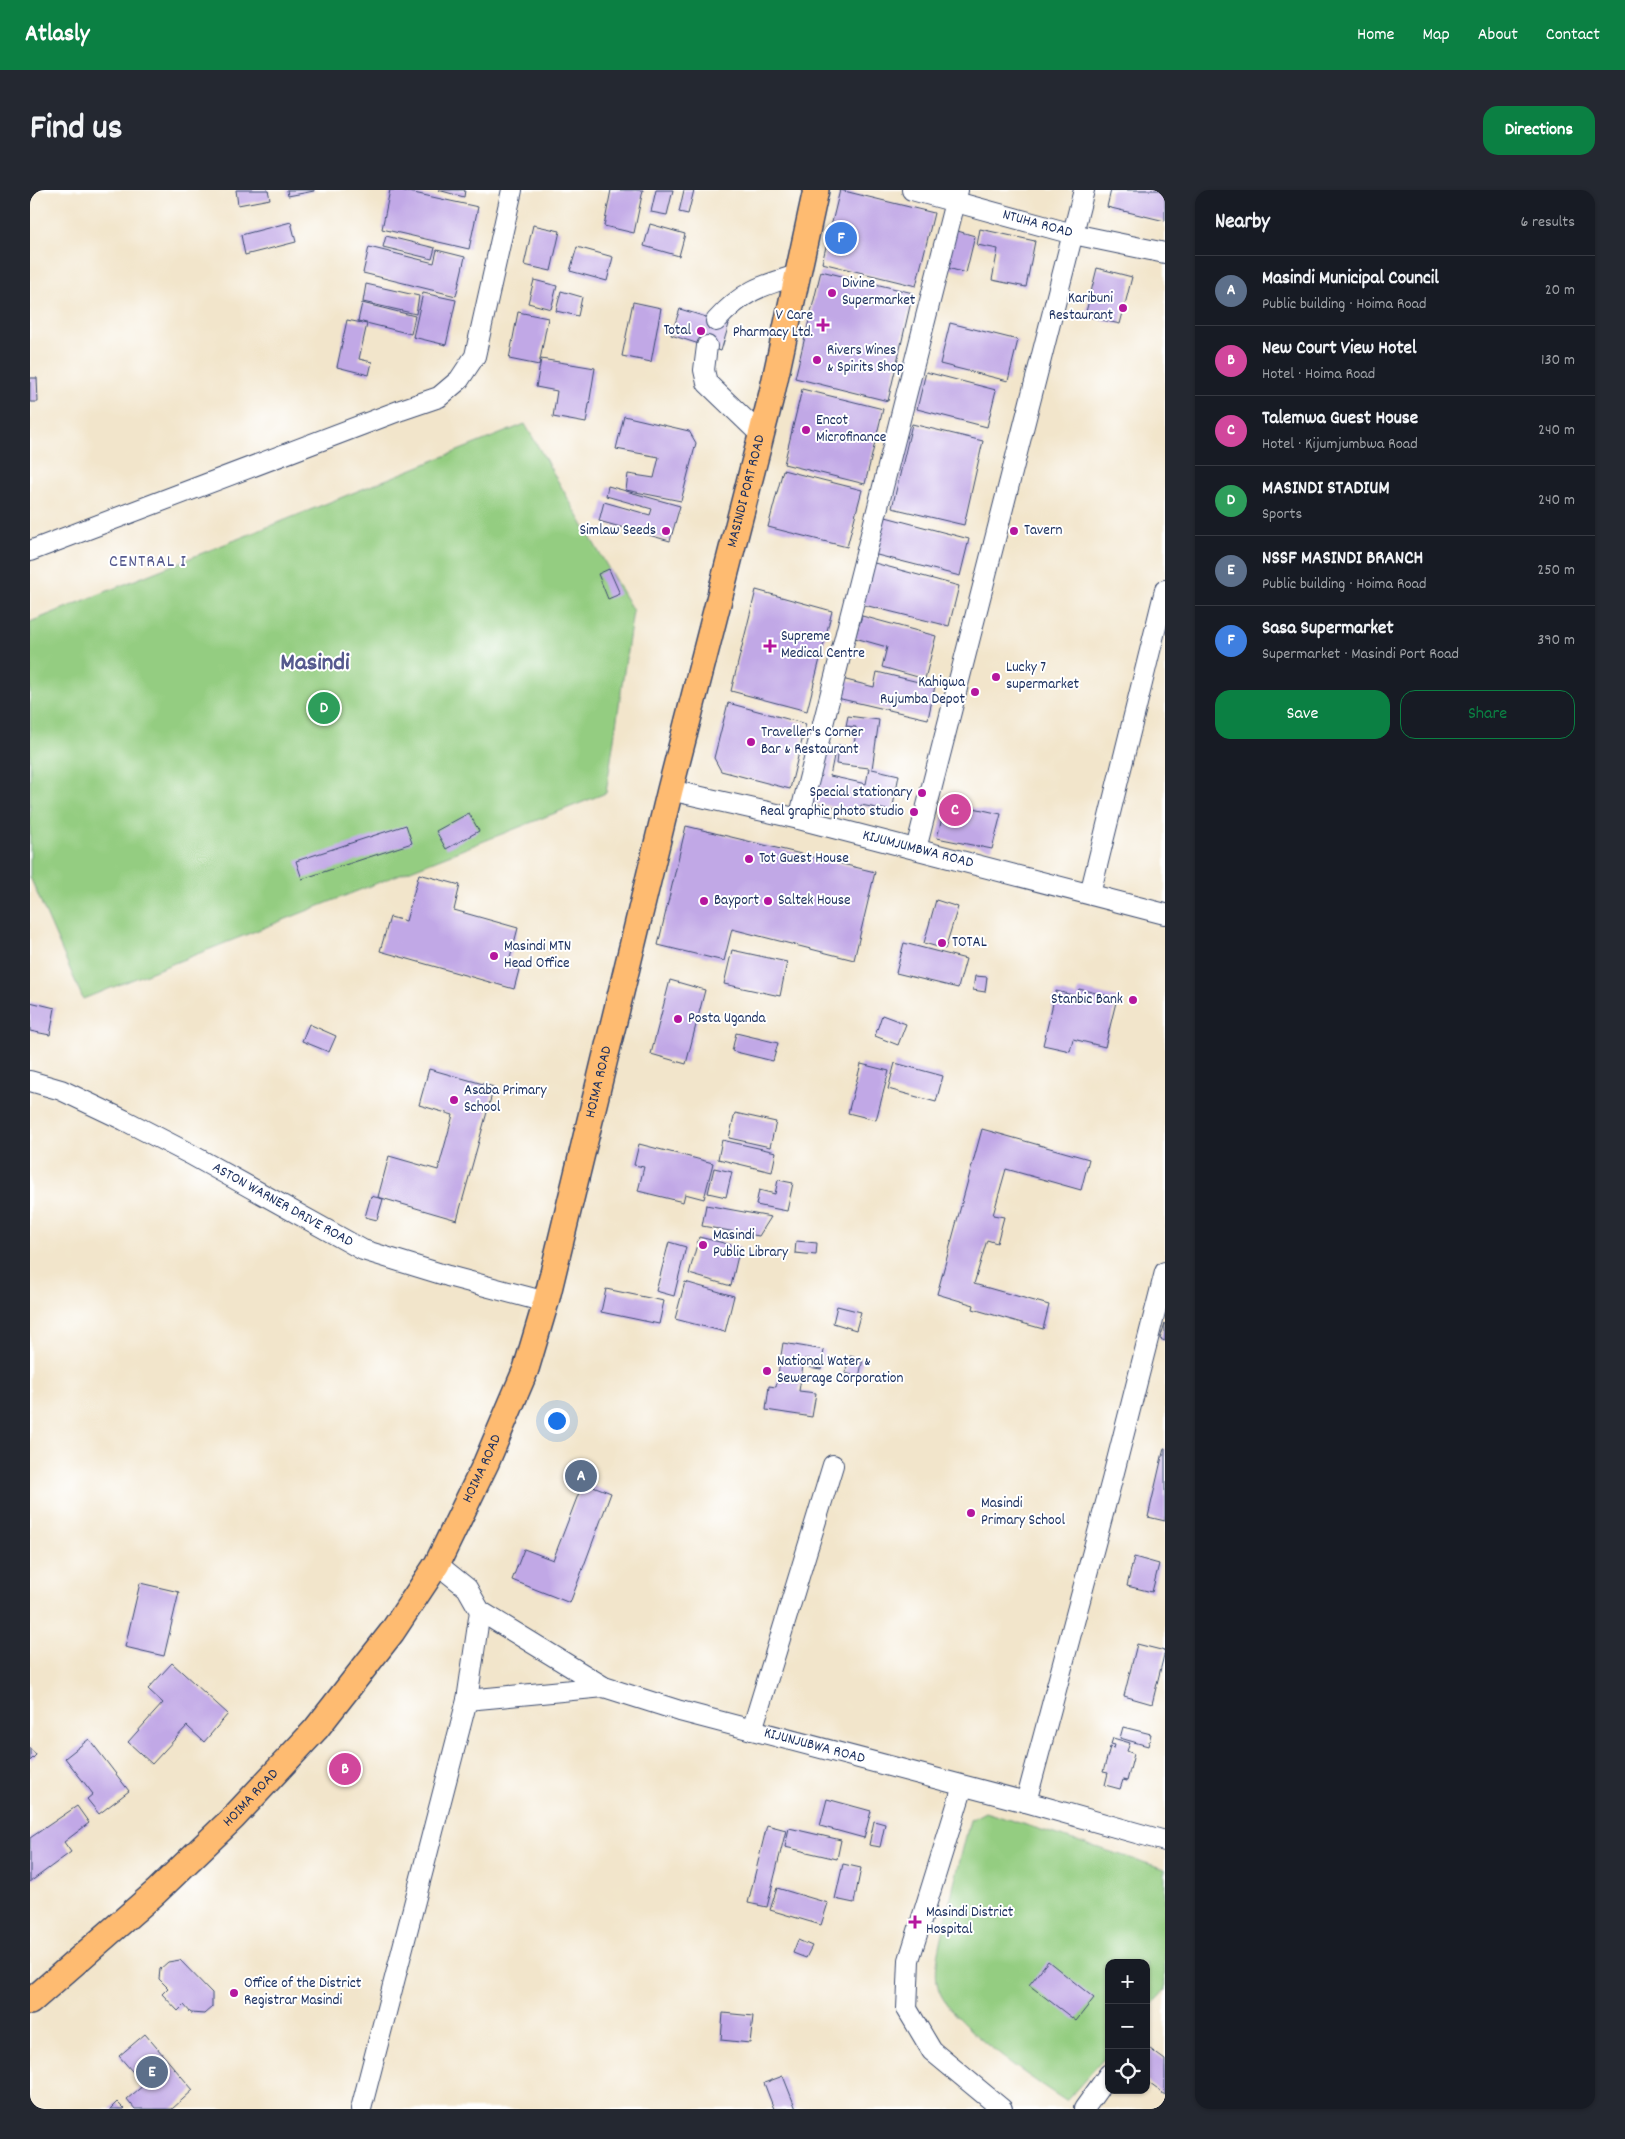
<!DOCTYPE html>
<html lang="en">
<head>
<meta charset="utf-8">
<style>
	:root { --surface:#171b24; --page:#242831; --text:#f1f3f6; --muted:#9ea1a6; --line:#363941; --accent:#0b8043 }
	body { margin:0; font-family:Dekko,sans-serif; background:var(--page); color:var(--text) }
	.controls { position:absolute; right:15px; bottom:15px; display:grid; overflow:hidden; border-radius:10px; box-shadow:0 1px 4px #0004 }
	.controls button { width:45px; height:45px; display:grid; place-items:center; padding:0; border:0; border-bottom:1px solid var(--line); background:var(--surface); color:var(--text); font:25px sans-serif }
	.you { position:absolute; left:526px; top:1230px; width:18px; height:18px; margin:-12px; border:4px solid #fff; border-radius:50%; background:#1a73e8; box-shadow:0 0 0 8px #1a73e833 }
	.badge { display:grid; place-items:center; width:32px; height:32px; border-radius:50%; background:var(--accent); color:#fff; font-size:16px; font-weight:700 }
	.pin { position:absolute; translate:-50% -50%; border:2px solid #fff; box-shadow:0 1px 5px #0006 }
	.list { margin:0; padding:0; list-style:none }
	h2 { display:flex; justify-content:space-between; align-items:center; height:65px; margin:0; padding:0 20px; font-size:21px }
	h2 small { font-size:16px; font-weight:400; color:var(--muted) }
	.list li { display:grid; grid-template-columns:32px 1fr auto; gap:15px; align-items:center; box-sizing:border-box; height:70px; padding:0 20px; border-top:1px solid var(--line) }
	.list b { display:block; font-size:19px; white-space:nowrap }
	.list p { margin:0; font-size:16px; white-space:nowrap; color:var(--muted) }
	.list em { font-size:16px; font-style:normal; color:var(--muted) }
	.actions { display:flex; gap:10px; padding:15px 20px }
	.actions a { flex:1; padding:11px 0; border:1px solid var(--accent); border-radius:15px; text-align:center; font-size:18px; color:var(--accent) }
	.actions .main { background:var(--accent); color:#fff }
	.icon { flex:none; width:28px; height:28px; fill:none; stroke:currentColor; stroke-width:2; stroke-linecap:round; stroke-linejoin:round }
	.map { position:relative; flex:none; width:1135px; height:1919px; overflow:hidden; border-radius:15px }
	header { display:flex; align-items:center; gap:30px; box-sizing:border-box; height:70px; padding:0 25px; background:var(--accent); color:#fff }
	header strong { font-size:24px }
	nav { display:flex; gap:28px; margin-inline-start:auto; font-size:18px }
	.intro { display:flex; align-items:center; justify-content:space-between; box-sizing:border-box; height:120px; padding:0 30px }
	h1 { margin:0; font-size:35px }
	.button { padding:12px 22px; border-radius:15px; background:var(--accent); color:#fff; font-size:18px; font-weight:700 }
	main { display:flex; gap:30px; padding:0 30px }
	aside { flex:1; background:var(--surface); border-radius:15px; box-shadow:0 1px 4px #0004 }
	.map>svg:first-child { display:block }
	.green { fill:#94cd81; stroke:#587e70 }
	.building { fill:#c1a8e6 }
	.lines { fill:none; stroke-linecap:round; stroke-linejoin:round }
	.minor-casing { stroke:#3b4a6e; stroke-width:22 }
	.major-casing { stroke:#3b4a6e; stroke-width:28 }
	.minor { stroke:#fff; stroke-width:20 }
	.major { stroke:#febb71; stroke-width:25 }
	.poi-dot { fill:#b5179e; stroke:#fff; stroke-width:2 }
	.labels { text-anchor:middle; dominant-baseline:central; stroke-width:4; stroke-linejoin:round; paint-order:stroke }
	.street-label { font-size:15px; fill:#1b2f5e; stroke:#fff }
	.poi-label { font-size:15px; fill:#1b2f5e; stroke:#fff; text-anchor:start }
	.quarter-label { font-size:18px; letter-spacing:1px; fill:#55598e; stroke:#fff }
	.town-label { font-size:25px; font-weight:bold; fill:#55598e; stroke:#fff }
</style>
</head>
<body>
<header>
<strong>Atlasly</strong>
<nav><a>Home</a><a>Map</a><a>About</a><a>Contact</a></nav>
</header>
<div class="intro"><h1>Find us</h1><a class="button">Directions</a></div>
<main>
<div class="map">
<svg width="1135" height="1919" viewBox="0 0 1135 1919">
	<rect width="100%" height="100%" fill="#fff"/>
	<filter id="ink" filterUnits="userSpaceOnUse"><feTurbulence type="fractalNoise" baseFrequency=".02" numOctaves="2"/><feDisplacementMap in="SourceGraphic" scale="10" xChannelSelector="R" yChannelSelector="G"/><feConvolveMatrix kernelMatrix="1 2 1 2 8 2 1 2 1" color-interpolation-filters="sRGB"/></filter>
	<filter id="wash" filterUnits="userSpaceOnUse"><feTurbulence type="fractalNoise" baseFrequency=".0096" numOctaves="4" result="noise"/><feDisplacementMap in="SourceGraphic" scale="20" xChannelSelector="R" yChannelSelector="G"/><feGaussianBlur stdDeviation="1.12" result="paint"/><feColorMatrix in="noise" values="0 0 0 0 0 0 0 0 0 0 0 0 0 0 0 0 0 1.4 0 .05"/><feComposite in="paint" operator="in"/></filter>
	<g filter="url(#wash)">
		<rect width="100%" height="100%" fill="#f2e5cb"/>
		<path class="green" d="M 495,234 L 603,421 L 576,603 L 53,809 L 0,687 L 0,432 Z
			M 955,1622 L 1135,1679 L 1135,1800 L 1116,1821 L 1116,1773 L 1079,1773 L 1079,1863 L 1036,1911 C 1005,1891 917,1833 908,1797 C 904,1782 908,1767 911,1752 C 919,1711 930,1671 940,1630 Z"/>
		<g id="blocks">
			<path class="building" d="M 206,0 L 238,0 L 240,9 L 208,15 Z
				M 257,0 L 284,0 L 284,1 L 258,6 Z
				M 360,0 L 370,0 L 448,17 L 439,59 L 352,39 Z
				M 408,0 L 435,0 L 434,7 Z
				M 581,0 L 613,0 L 604,43 L 574,36 Z
				M 626,0 L 643,0 L 637,25 L 621,22 Z
				M 654,0 L 664,0 L 658,24 L 649,22 Z
				M 810,0 L 904,23 L 886,96 L 792,73 Z
				M 1081,0 L 1135,0 L 1135,31 L 1077,17 Z
				M 261,32 L 266,52 L 215,65 L 211,45 Z
				M 620,34 L 655,44 L 649,66 L 614,56 Z
				M 503,35 L 530,41 L 521,81 L 494,75 Z
				M 950,39 L 1005,51 L 996,97 L 962,90 L 968,59 L 947,55 Z
				M 924,40 L 945,46 L 936,83 L 914,77 Z
				M 356,46 L 405,58 L 402,69 L 353,57 Z
				M 339,57 L 404,73 L 407,60 L 435,67 L 426,106 L 333,83 Z
				M 547,57 L 583,67 L 577,91 L 540,81 Z
				M 1067,78 L 1102,87 L 1090,134 L 1055,126 Z
				M 791,81 L 883,103 L 858,211 L 765,188 Z
				M 504,90 L 527,96 L 521,119 L 498,113 Z
				M 336,94 L 389,106 L 386,124 L 333,112 Z
				M 531,101 L 552,107 L 548,126 L 526,121 Z
				M 393,103 L 426,110 L 416,155 L 383,147 Z
				M 603,112 L 631,118 L 621,172 L 592,166 Z
				M 332,113 L 385,126 L 381,144 L 328,131 Z
				M 650,119 L 699,134 L 691,161 L 641,145 Z
				M 488,122 L 518,128 L 509,175 L 479,169 Z
				M 317,130 L 337,134 L 329,169 L 342,172 L 339,185 L 307,177 Z
				M 920,133 L 988,150 L 978,191 L 910,174 Z
				M 511,169 L 565,178 L 556,233 L 523,227 L 527,201 L 506,197 Z
				M 896,182 L 966,200 L 957,237 L 887,219 Z
				M 0,188 L 7,188 L 8,212 L 0,212 Z
				M 772,199 L 853,219 L 835,294 L 754,274 Z
				M 594,226 L 659,241 L 666,253 L 651,311 L 596,300 L 598,284 L 624,288 L 629,267 L 586,259 Z
				M 882,234 L 953,251 L 934,335 L 862,318 Z
				M 753,280 L 832,300 L 817,357 L 738,337 Z
				M 578,296 L 650,316 L 640,351 L 569,331 L 574,312 L 620,325 L 622,319 L 576,306 Z
				M 848,325 L 939,349 L 930,386 L 839,363 Z
				M 837,371 L 929,396 L 919,436 L 826,413 Z
				M 579,379 L 590,404 L 578,409 L 568,384 Z
				M 726,400 L 802,421 L 777,521 L 701,501 Z
				M 832,426 L 906,446 L 895,489 L 852,477 L 857,457 L 825,448 Z
				M 847,482 L 905,496 L 898,529 L 807,508 L 812,489 L 844,497 Z
				M 698,513 L 776,534 L 760,599 L 691,581 L 684,568 Z
				M 818,526 L 849,530 L 842,579 L 869,585 L 862,621 L 831,615 L 829,622 L 779,612 L 789,563 L 804,566 L 800,586 L 836,594 L 839,578 L 806,574 L 808,555 L 824,557 L 826,537 L 816,536 Z
				M 916,612 L 971,624 L 962,659 L 907,648 Z
				M 439,623 L 449,641 L 416,659 L 406,641 Z
				M 376,635 L 382,653 L 272,689 L 266,671 Z
				M 656,636 L 845,682 L 824,770 L 702,739 L 694,771 L 628,755 Z
				M 389,684 L 430,695 L 424,720 L 488,738 L 478,776 L 489,780 L 484,799 L 350,761 L 360,727 L 376,731 Z
				M 906,710 L 928,717 L 915,759 L 894,753 Z
				M 874,753 L 936,769 L 928,798 L 866,783 Z
				M 702,760 L 757,772 L 750,806 L 694,794 Z
				M 945,786 L 957,787 L 955,802 L 943,800 Z
				M 640,790 L 675,800 L 656,874 L 621,864 Z
				M 1049,799 L 1087,808 L 1075,857 L 1043,849 L 1040,861 L 1013,855 L 1026,801 L 1047,806 Z
				M 0,812 L 25,818 L 20,845 L 0,841 Z
				M 852,825 L 876,834 L 868,855 L 845,846 Z
				M 279,834 L 306,846 L 299,862 L 272,851 Z
				M 706,843 L 748,853 L 743,871 L 702,861 Z
				M 865,873 L 913,886 L 906,912 L 858,899 Z
				M 831,874 L 859,881 L 846,930 L 818,923 Z
				M 399,879 L 464,897 L 427,1030 L 348,1007 L 359,966 L 408,980 L 423,925 L 389,915 Z
				M 705,923 L 746,932 L 740,957 L 699,948 Z
				M 952,939 L 1059,969 L 1051,1000 L 976,979 L 963,1025 L 974,1027 L 967,1053 L 957,1050 L 944,1094 L 1019,1115 L 1013,1139 L 943,1119 L 944,1115 L 907,1104 Z
				M 692,950 L 746,962 L 742,982 L 688,969 Z
				M 609,954 L 683,973 L 674,1009 L 655,1004 L 653,1012 L 608,1001 L 614,977 L 604,975 Z
				M 684,978 L 702,982 L 696,1007 L 678,1003 Z
				M 748,990 L 763,993 L 757,1021 L 726,1015 L 729,1000 L 745,1004 Z
				M 341,1006 L 353,1009 L 347,1030 L 335,1027 Z
				M 676,1015 L 741,1027 L 729,1046 L 672,1036 Z
				M 669,1047 L 710,1057 L 701,1096 L 659,1084 Z
				M 766,1051 L 787,1053 L 786,1065 L 765,1063 Z
				M 639,1052 L 656,1057 L 644,1106 L 626,1101 Z
				M 655,1092 L 704,1106 L 695,1142 L 645,1129 Z
				M 576,1099 L 634,1111 L 629,1134 L 571,1122 Z
				M 807,1116 L 831,1122 L 826,1140 L 803,1133 Z
				M 1135,1133 L 1135,1151 L 1130,1149 Z
				M 753,1153 L 794,1160 L 791,1179 L 778,1177 L 780,1169 L 774,1169 L 769,1201 L 786,1203 L 782,1227 L 736,1220 L 739,1196 L 746,1197 Z
				M 820,1166 L 833,1169 L 829,1187 L 815,1183 Z
				M 1134,1258 L 1135,1258 L 1135,1331 L 1118,1327 Z
				M 553,1292 L 581,1303 L 540,1413 L 482,1390 L 494,1359 L 523,1370 Z
				M 1104,1367 L 1129,1374 L 1122,1402 L 1097,1396 Z
				M 110,1393 L 149,1402 L 134,1466 L 95,1457 Z
				M 1107,1454 L 1135,1461 L 1122,1514 L 1094,1506 Z
				M 142,1473 L 198,1524 L 174,1552 L 157,1536 L 122,1574 L 98,1552 L 133,1513 L 118,1499 Z
				M 1093,1537 L 1121,1544 L 1118,1556 L 1090,1548 Z
				M 1083,1548 L 1100,1553 L 1097,1561 L 1104,1564 L 1097,1591 L 1093,1590 L 1090,1599 L 1075,1595 L 1078,1583 L 1073,1582 L 1080,1557 L 1084,1558 L 1085,1555 L 1081,1554 Z
				M 59,1549 L 99,1601 L 69,1624 L 57,1609 L 63,1604 L 35,1568 Z
				M 0,1558 L 6,1565 L 0,1571 Z
				M 797,1609 L 841,1621 L 834,1648 L 790,1636 Z
				M 47,1616 L 59,1633 L 34,1652 L 41,1662 L 0,1692 L 0,1648 Z
				M 844,1631 L 855,1634 L 850,1657 L 839,1655 Z
				M 737,1635 L 756,1640 L 737,1717 L 718,1713 Z
				M 759,1638 L 811,1650 L 807,1669 L 755,1657 Z
				M 813,1674 L 831,1678 L 824,1713 L 805,1709 Z
				M 747,1698 L 798,1713 L 791,1735 L 740,1720 Z
				M 768,1750 L 782,1756 L 776,1768 L 763,1763 Z
				M 150,1770 L 182,1803 L 182,1817 L 174,1824 L 161,1823 L 154,1815 L 148,1821 L 132,1804 L 138,1798 L 129,1789 L 130,1779 L 138,1772 Z
				M 1018,1771 L 1064,1808 L 1046,1831 L 999,1795 Z
				M 693,1823 L 723,1826 L 720,1853 L 691,1850 Z
				M 115,1844 L 163,1900 L 142,1919 L 105,1919 L 97,1909 L 114,1895 L 89,1866 Z
				M 1116,1856 L 1135,1870 L 1135,1905 L 1116,1891 Z
				M 753,1886 L 766,1919 L 744,1919 L 734,1893 Z
				M 87,1912 L 94,1919 L 80,1919 Z"/>
		</g>
	</g>
	<g filter="url(#ink)">
		<use href="#blocks" fill-opacity="0" stroke="#3b4a6e" stroke-width="1"/>
		<g class="lines">
			<defs>
				<g id="minor">
					<path id="s1" d="M 882,0 L 1043,44 L 1135,63"/>
					<path d="M 686,131 C 713,101 730,96 767,85"/>
					<path d="M 677,156 L 674,180 L 677,193 L 731,245"/>
					<path d="M 0,361 L 371,220 L 409,207 L 429,190 L 445,166 L 482,0"/>
					<path id="s2" d="M 640,600 L 769,629 L 1135,724"/>
					<path d="M 769,629 L 928,0"/>
					<path d="M 886,659 L 1054,0"/>
					<path d="M 1060,704 L 1135,400"/>
					<path id="s3" d="M 0,891 L 31,900 L 94,930 L 160,964 L 333,1060 L 418,1086 L 516,1112"/>
					<path id="s4" d="M 450,1421 L 574,1497 L 650,1521 L 996,1612 L 1135,1651"/>
					<path d="M 437,1510 L 574,1497"/>
					<path d="M 722,1540 L 803,1275"/>
					<path d="M 933,1596 L 879,1770 L 877,1819 L 902,1861 L 972,1919"/>
					<path d="M 996,1612 L 1082,1290 L 1135,1082"/>
					<path d="M 331,1919 L 437,1510 L 450,1421 L 437,1398 L 407,1374"/>
					<path d="M 1054,1919 L 1079,1884"/>
				</g>
				<g id="major">
					<path id="s5" d="M 0,1812 L 126,1702 L 203,1628 L 286,1539 L 362,1442 L 407,1374 L 456,1273 L 496,1179 L 516,1112 L 640,600 L 742,203 L 786,0"/>
				</g>
			</defs>
			<use href="#minor" class="minor-casing"/>
			<use href="#major" class="major-casing"/>
			<use href="#minor" class="minor"/>
			<use href="#major" class="major"/>
		</g>
	</g>
	<g class="poi-dot">
		<circle cx="802" cy="103" r="5"/>
		<circle cx="1093" cy="118" r="5"/>
		<path d="M790.5 127.5h5v5h5v5h-5v5h-5v-5h-5v-5h5z"/>
		<circle cx="671" cy="141" r="5"/>
		<circle cx="787" cy="170" r="5"/>
		<circle cx="776" cy="240" r="5"/>
		<circle cx="636" cy="341" r="5"/>
		<circle cx="984" cy="341" r="5"/>
		<path d="M737.5 448.5h5v5h5v5h-5v5h-5v-5h-5v-5h5z"/>
		<circle cx="966" cy="487" r="5"/>
		<circle cx="945" cy="502" r="5"/>
		<circle cx="721" cy="552" r="5"/>
		<circle cx="892" cy="603" r="5"/>
		<circle cx="884" cy="622" r="5"/>
		<circle cx="719" cy="669" r="5"/>
		<circle cx="674" cy="711" r="5"/>
		<circle cx="738" cy="711" r="5"/>
		<circle cx="912" cy="753" r="5"/>
		<circle cx="464" cy="766" r="5"/>
		<circle cx="1103" cy="810" r="5"/>
		<circle cx="648" cy="829" r="5"/>
		<circle cx="424" cy="910" r="5"/>
		<circle cx="673" cy="1055" r="5"/>
		<circle cx="737" cy="1181" r="5"/>
		<circle cx="941" cy="1323" r="5"/>
		<path d="M882.5 1724.5h5v5h5v5h-5v5h-5v-5h-5v-5h5z"/>
		<circle cx="204" cy="1803" r="5"/>
	</g>
	<g class="labels">
		<g class="street-label">
			<text stroke="none"><textPath href="#s1" startOffset="130">NTUHA ROAD</textPath></text>
			<text stroke="none"><textPath href="#s5" startOffset="1720">MASINDI PORT ROAD</textPath></text>
			<text stroke="none"><textPath href="#s2" startOffset="255">KIJUMJUMBWA ROAD</textPath></text>
			<text stroke="none"><textPath href="#s5" startOffset="1111">HOIMA ROAD</textPath></text>
			<text stroke="none"><textPath href="#s3" startOffset="282">ASTON WARNER DRIVE ROAD</textPath></text>
			<text stroke="none"><textPath href="#s5" startOffset="706">HOIMA ROAD</textPath></text>
			<text stroke="none"><textPath href="#s4" startOffset="364">KIJUNJUBWA ROAD</textPath></text>
			<text stroke="none"><textPath href="#s5" startOffset="301">HOIMA ROAD</textPath></text>
		</g>
		<g class="poi-label">
			<text x="812" y="94">Divine<tspan x="812" dy="17">Supermarket</tspan></text>
			<text x="1083" y="109" text-anchor="end">Karibuni<tspan x="1083" dy="17">Restaurant</tspan></text>
			<text x="783" y="126" text-anchor="end">V Care<tspan x="783" dy="17">Pharmacy Ltd.</tspan></text>
			<text x="661" y="141" text-anchor="end">Total</text>
			<text x="797" y="161">Rivers Wines<tspan x="797" dy="17">&amp; Spirits Shop</tspan></text>
			<text x="786" y="231">Encot<tspan x="786" dy="17">Microfinance</tspan></text>
			<text x="626" y="341" text-anchor="end">Simlaw Seeds</text>
			<text x="994" y="341">Tavern</text>
			<text x="751" y="447">Supreme<tspan x="751" dy="17">Medical Centre</tspan></text>
			<text x="976" y="478">Lucky 7<tspan x="976" dy="17">supermarket</tspan></text>
			<text x="935" y="493" text-anchor="end">Kahigwa<tspan x="935" dy="17">Rujumba Depot</tspan></text>
			<text x="731" y="543">Traveller's Corner<tspan x="731" dy="17">Bar &amp; Restaurant</tspan></text>
			<text x="882" y="603" text-anchor="end">Special stationary</text>
			<text x="874" y="622" text-anchor="end">Real graphic photo studio</text>
			<text x="729" y="669">Tot Guest House</text>
			<text x="684" y="711">Bayport</text>
			<text x="748" y="711">Saltek House</text>
			<text x="922" y="753">TOTAL</text>
			<text x="474" y="757">Masindi MTN<tspan x="474" dy="17">Head Office</tspan></text>
			<text x="1093" y="810" text-anchor="end">Stanbic Bank</text>
			<text x="658" y="829">Posta Uganda</text>
			<text x="434" y="901">Asaba Primary<tspan x="434" dy="17">School</tspan></text>
			<text x="683" y="1046">Masindi<tspan x="683" dy="17">Public Library</tspan></text>
			<text x="747" y="1172">National Water &amp;<tspan x="747" dy="17">Sewerage Corporation</tspan></text>
			<text x="951" y="1314">Masindi<tspan x="951" dy="17">Primary School</tspan></text>
			<text x="896" y="1723">Masindi District<tspan x="896" dy="17">Hospital</tspan></text>
			<text x="214" y="1794">Office of the District<tspan x="214" dy="17">Registrar Masindi</tspan></text>
		</g>
		<g class="quarter-label">
			<text x="118" y="372">CENTRAL I</text>
		</g>
		<g class="town-label">
			<text x="285" y="474">Masindi</text>
		</g>
	</g>
</svg>
<div class="controls">
<button>+</button>
<button>−</button>
<button><svg class="icon" aria-label="locate" viewBox="0 0 24 24"><circle cx="12" cy="12" r="6"/><path d="M12 2v4M12 18v4M2 12h4M18 12h4"/></svg></button>
</div>
<div class="you"></div>
<div class="pin badge" style="left:551px;top:1286px;background:#5c6f8a">A</div>
<div class="pin badge" style="left:315px;top:1579px;background:#d1479c">B</div>
<div class="pin badge" style="left:925px;top:620px;background:#d1479c">C</div>
<div class="pin badge" style="left:294px;top:518px;background:#2e9e5b">D</div>
<div class="pin badge" style="left:122px;top:1882px;background:#5c6f8a">E</div>
<div class="pin badge" style="left:811px;top:48px;background:#3f7fe0">F</div>
</div>
<aside>
<h2>Nearby<small>6 results</small></h2>
<ul class="list">
<li><span class="badge" style="background:#5c6f8a">A</span><div><b>Masindi Municipal Council</b><p>Public building · Hoima Road</p></div><em>20 m</em></li>
<li><span class="badge" style="background:#d1479c">B</span><div><b>New Court View Hotel</b><p>Hotel · Hoima Road</p></div><em>130 m</em></li>
<li><span class="badge" style="background:#d1479c">C</span><div><b>Talemwa Guest House</b><p>Hotel · Kijumjumbwa Road</p></div><em>240 m</em></li>
<li><span class="badge" style="background:#2e9e5b">D</span><div><b>MASINDI STADIUM</b><p>Sports</p></div><em>240 m</em></li>
<li><span class="badge" style="background:#5c6f8a">E</span><div><b>NSSF MASINDI BRANCH</b><p>Public building · Hoima Road</p></div><em>250 m</em></li>
<li><span class="badge" style="background:#3f7fe0">F</span><div><b>Sasa Supermarket</b><p>Supermarket · Masindi Port Road</p></div><em>390 m</em></li>
</ul>
<div class="actions"><a class="main">Save</a><a>Share</a></div>
</aside>
</main>
</body>
</html>
